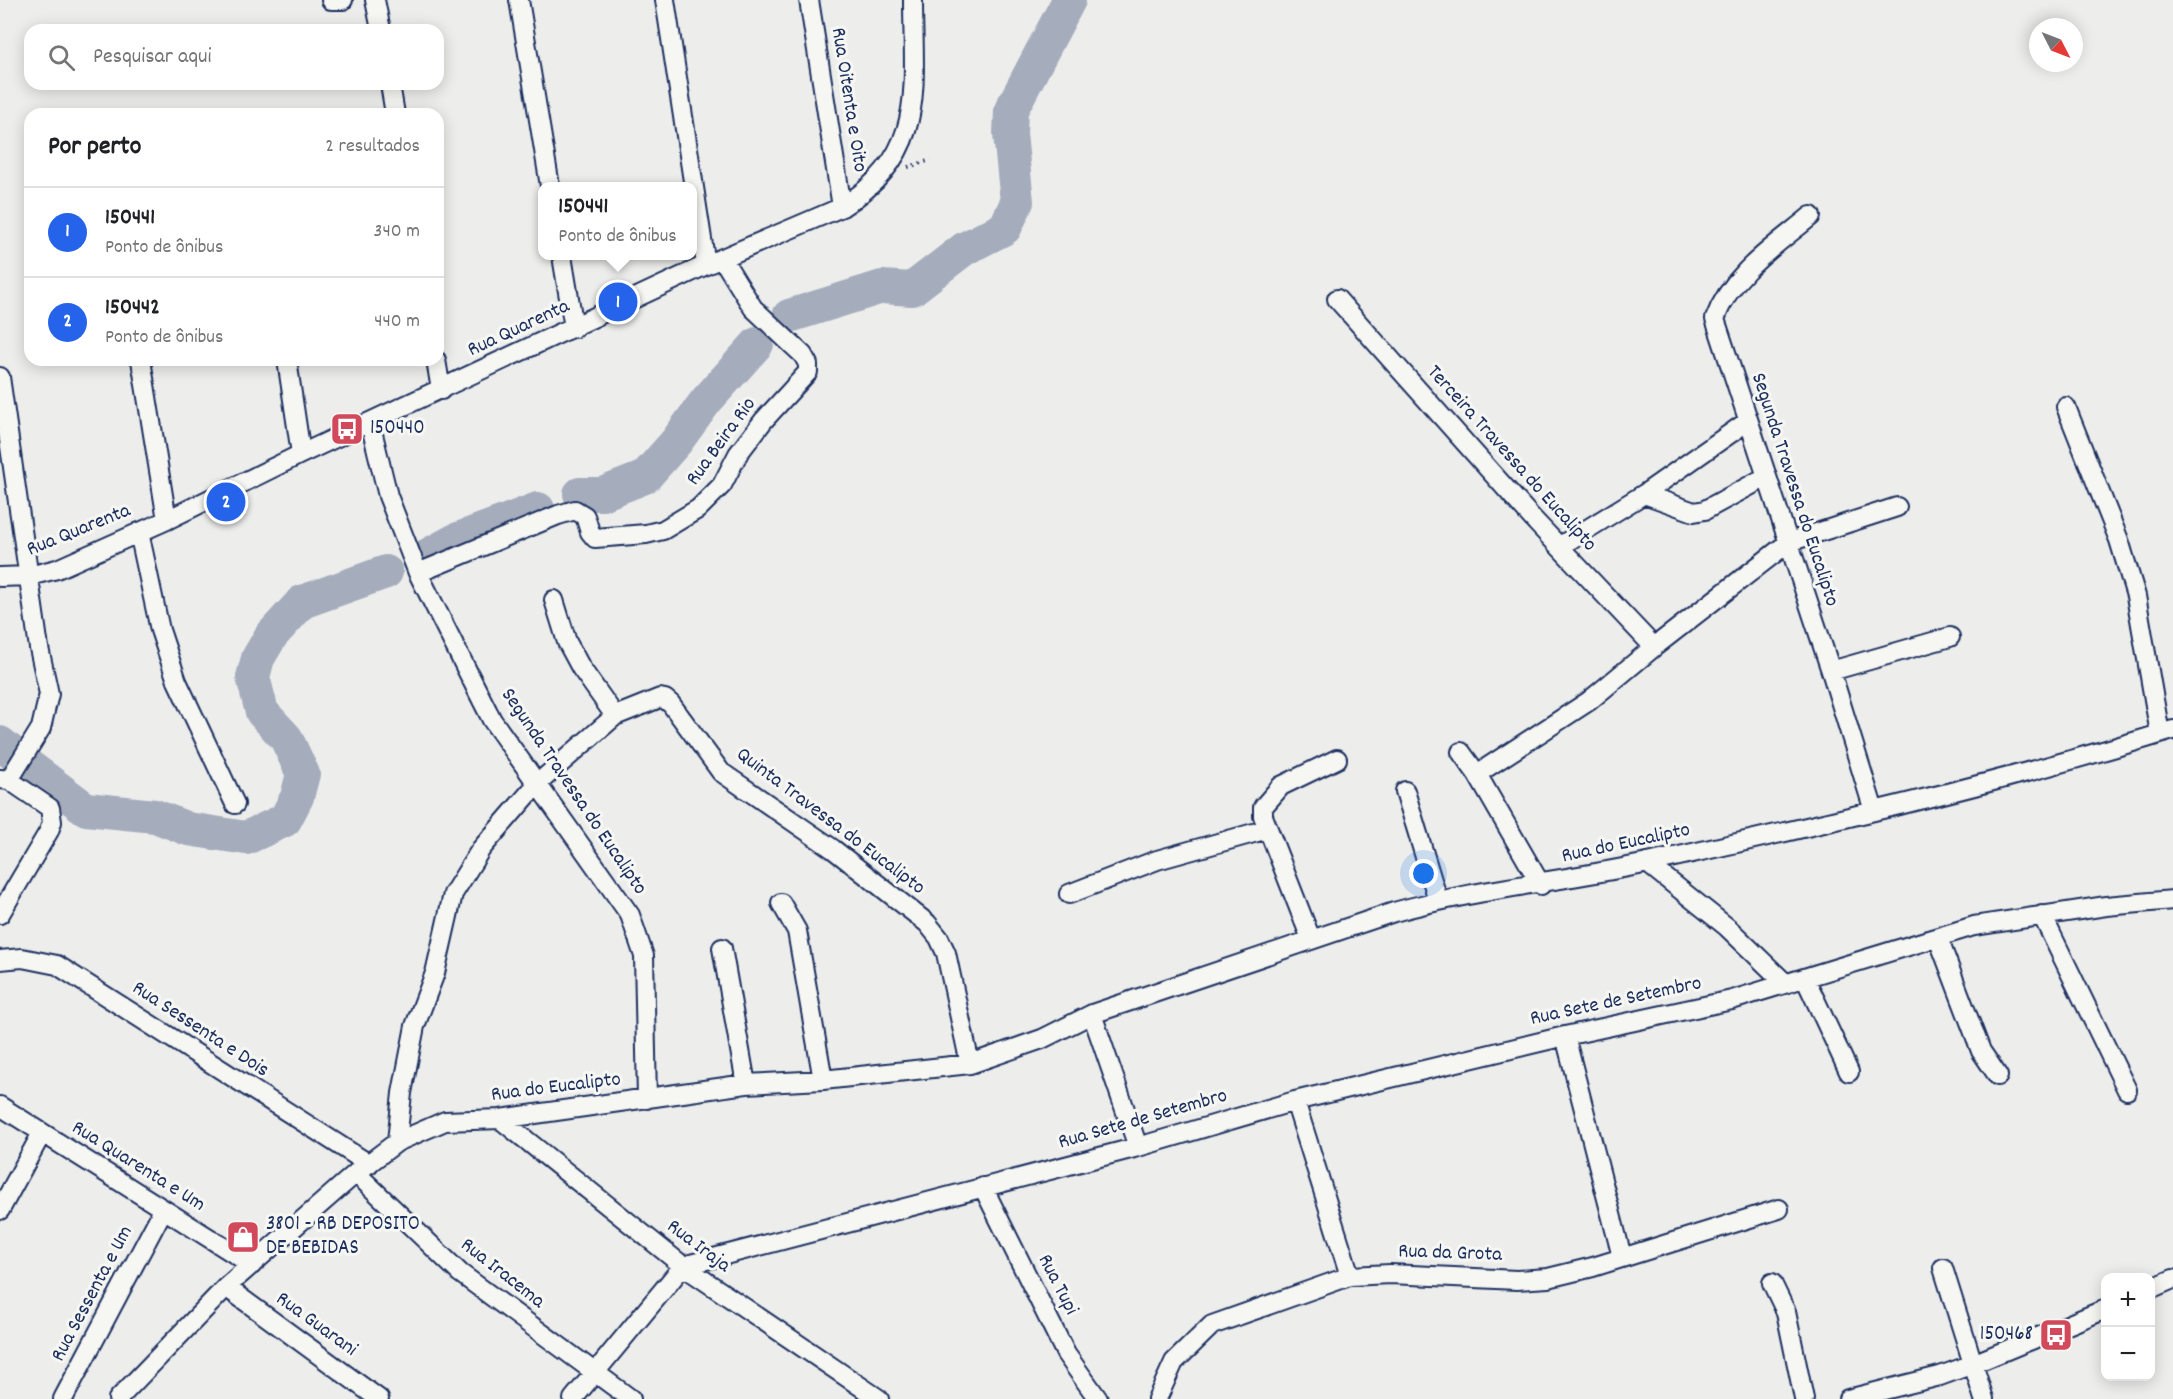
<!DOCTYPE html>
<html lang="pt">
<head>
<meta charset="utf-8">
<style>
	:root { --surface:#fff; --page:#f2f2f2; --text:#202124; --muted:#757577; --line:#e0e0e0; --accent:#2563eb }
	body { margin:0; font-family:Dekko,sans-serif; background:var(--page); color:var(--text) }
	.controls { position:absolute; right:18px; bottom:18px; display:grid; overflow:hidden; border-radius:12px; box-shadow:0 3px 15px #0003 }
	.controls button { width:54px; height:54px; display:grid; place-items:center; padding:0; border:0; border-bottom:2px solid var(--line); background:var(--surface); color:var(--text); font:30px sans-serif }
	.compass { position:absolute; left:2029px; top:18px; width:54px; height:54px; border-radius:50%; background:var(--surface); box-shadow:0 3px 15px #0003; rotate:132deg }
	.you { position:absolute; left:1424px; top:874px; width:21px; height:21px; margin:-15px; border:4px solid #fff; border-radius:50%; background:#1a73e8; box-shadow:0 0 0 9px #1a73e833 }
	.badge { display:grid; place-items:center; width:39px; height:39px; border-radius:50%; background:var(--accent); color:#fff; font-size:20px; font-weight:700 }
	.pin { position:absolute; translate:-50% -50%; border:3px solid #fff; box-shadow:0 2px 6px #0006 }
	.popup { position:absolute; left:538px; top:182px; width:159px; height:78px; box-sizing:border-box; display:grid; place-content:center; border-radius:12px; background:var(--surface); filter:drop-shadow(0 2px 4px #0005); font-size:20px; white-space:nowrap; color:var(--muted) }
	.popup b { font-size:22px; color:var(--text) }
	.popup::after { content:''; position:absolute; left:50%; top:100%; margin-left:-12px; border:12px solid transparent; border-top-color:var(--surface) }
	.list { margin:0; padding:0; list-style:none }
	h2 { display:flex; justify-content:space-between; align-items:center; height:78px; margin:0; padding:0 24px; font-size:26px }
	h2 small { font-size:20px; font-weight:400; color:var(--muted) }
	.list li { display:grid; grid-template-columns:39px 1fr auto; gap:18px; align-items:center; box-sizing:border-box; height:90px; padding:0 24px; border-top:2px solid var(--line) }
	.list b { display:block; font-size:22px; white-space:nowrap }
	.list p { margin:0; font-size:20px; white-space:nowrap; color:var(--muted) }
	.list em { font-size:20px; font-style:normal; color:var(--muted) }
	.icon { flex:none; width:33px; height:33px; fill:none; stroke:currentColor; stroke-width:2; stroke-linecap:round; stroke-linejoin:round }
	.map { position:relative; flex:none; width:2173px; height:1399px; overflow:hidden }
	.search { position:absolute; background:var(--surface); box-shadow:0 3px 15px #0003; left:24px; top:24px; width:420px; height:66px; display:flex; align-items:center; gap:15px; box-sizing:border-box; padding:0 21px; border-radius:18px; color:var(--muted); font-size:22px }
	.panel { position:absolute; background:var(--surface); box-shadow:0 3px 15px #0003; left:24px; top:108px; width:420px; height:258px; border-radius:18px }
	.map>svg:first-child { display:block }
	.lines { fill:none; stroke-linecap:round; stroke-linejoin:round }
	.river { stroke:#a5acbc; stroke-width:34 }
	.street-casing { stroke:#1b2f5e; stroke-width:22 }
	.path { stroke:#1b2f5e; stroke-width:4; stroke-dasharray:1.5 4.5; stroke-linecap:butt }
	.street { stroke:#f6f6f2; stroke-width:18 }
	.labels { text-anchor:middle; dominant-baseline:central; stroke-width:6; stroke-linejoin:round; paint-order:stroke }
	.street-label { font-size:21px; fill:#1b2f5e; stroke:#f6f6f2 }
	.poi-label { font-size:21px; fill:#1b2f5e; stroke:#f6f6f2; text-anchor:start }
</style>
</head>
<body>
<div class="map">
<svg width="2173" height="1399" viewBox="0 0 2173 1399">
	<rect width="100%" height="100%" fill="#edeeec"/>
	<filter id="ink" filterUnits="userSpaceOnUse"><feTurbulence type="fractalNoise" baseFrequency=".0167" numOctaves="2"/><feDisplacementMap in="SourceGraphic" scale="12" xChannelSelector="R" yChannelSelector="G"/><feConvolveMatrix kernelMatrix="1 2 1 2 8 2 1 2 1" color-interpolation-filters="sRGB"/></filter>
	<g filter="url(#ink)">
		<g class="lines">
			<path class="river" d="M 789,316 L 882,287 L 912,289 L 964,249 L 1005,228 L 1017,202 L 1010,134 L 1011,110 L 1069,0
				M 580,494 L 602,494 L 645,477 L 676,442 L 706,401 L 757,344
				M 419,560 L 456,540 L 538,509
				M 0,743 L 16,756
				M 26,764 L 86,809 L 155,816 L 188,829 L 246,838 L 285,820 L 297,797 L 303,774 L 286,738 L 262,712 L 253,677 L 258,658 L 271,636 L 302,602 L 386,572"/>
			<defs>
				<path id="street" d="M 331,0 L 343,0
					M 375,0 L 381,30
					M 519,0 L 550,186
					M 665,0 L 706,265
					M 809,0 L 842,207
					M 390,84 L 395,114
					M 1811,216 C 1775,246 1731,274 1715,319 L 1831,671 L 1874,811
					M 562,256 L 574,328
					M 1337,299 L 1533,519 L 1654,647
					M 141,360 L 167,520
					M 287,360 L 301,454
					M 436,360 L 441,390
					M 0,377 L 39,648 L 49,694 L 41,728 L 9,780 L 0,779
					M 2066,407 L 2119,540 L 2136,596 L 2160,734
					M 370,422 L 388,496 L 418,573 L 492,720 L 630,915 L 644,956 L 647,1099
					M 1644,494 L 1748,421
					M 139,532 L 160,630 L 177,681 L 235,804
					M 1560,546 L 1644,494 L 1694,512 L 1705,510 L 1766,477
					M 418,573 L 558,515 L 575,510 L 585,516 L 590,532 L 595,538 L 646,534 L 663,530 L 698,509 L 722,485 L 738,454 L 764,420 L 808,372 L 808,364 L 803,355 L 753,308 L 722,258
					M 0,577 L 29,576 L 57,569 L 167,520 L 301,454 L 706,265 L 842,207 C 928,153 913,88 913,0
					M 554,600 L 567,642 L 581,668 L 615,716
					M 1831,671 L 1950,637
					M 1461,752 L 1477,774 L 1541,885
					M 1477,774 L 1589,701 L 1654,647 L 1789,542 L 1897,507
					M 1405,791 L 1438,900
					M 1647,863 L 1727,927 L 1785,983
					M 1069,894 L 1157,860 L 1268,829
					M 781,903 L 797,931 L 823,1080
					M 0,914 L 49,831 L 52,822 L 50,808 L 9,780
					M 2042,915 L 2127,1090
					M 1938,938 L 1981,1051 L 1998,1076
					M 1311,939 L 1263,816 L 1263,807 L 1281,786 L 1337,759
					M 722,948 L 746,1084
					M 0,960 L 22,958 L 57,965 L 369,1164
					M 1805,978 L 1849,1072
					M 1092,1014 L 1138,1147
					M 1565,1036 L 1622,1257
					M 1295,1101 L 1350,1276
					M 0,1106 L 252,1265
					M 500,1119 L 683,1266 L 879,1399
					M 397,1142 L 402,1093 L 415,1026 L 435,973 L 453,894 L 481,849 L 537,784 L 615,716 L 660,698 L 665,699 L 671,704 L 721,772 L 833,849 L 927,923 L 939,938 L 946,953 L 970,1064
					M 356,1173 L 460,1273 L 631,1399
					M 983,1187 L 1066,1354 L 1098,1399
					M 0,1210 L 42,1133
					M 1943,1268 L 1984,1399
					M 1772,1283 L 1786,1312 L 1804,1399
					M 226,1287 L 379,1399
					M 2150,1289 L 2173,1279
					M 63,1399 L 163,1210
					M 118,1399 L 226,1287 L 356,1173 L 397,1142 L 445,1121 L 500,1119 L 746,1084 L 823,1080 L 970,1064 L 1042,1039 L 1092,1014 L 1394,912 C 1477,889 1564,881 1648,863 C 1824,824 2001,783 2173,730
					M 573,1399 L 683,1266 L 1138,1147 L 1295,1101 L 1565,1036 L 1732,1000 L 1974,926 L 2106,906 L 2173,900
					M 1157,1399 L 1174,1362 L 1212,1325 L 1350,1276 L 1390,1274 L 1517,1280 L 1548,1278 L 1593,1267 L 1779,1209
					M 1848,1399 L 1940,1376 L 1973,1364 L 2106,1309"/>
			</defs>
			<use href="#street" class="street-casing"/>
			<path class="path" d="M 908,167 L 931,160"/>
			<use href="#street" class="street"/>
		</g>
	</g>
	<defs>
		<symbol id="bus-square" viewBox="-11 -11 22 22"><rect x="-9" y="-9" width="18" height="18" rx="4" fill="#d1495b" stroke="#f6f6f2"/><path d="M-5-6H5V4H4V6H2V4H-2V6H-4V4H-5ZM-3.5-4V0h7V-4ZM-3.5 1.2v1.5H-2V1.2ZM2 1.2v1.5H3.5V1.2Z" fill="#fff"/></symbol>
		<symbol id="shop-square" viewBox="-11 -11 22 22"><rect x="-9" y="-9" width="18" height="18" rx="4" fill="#d1495b" stroke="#f6f6f2"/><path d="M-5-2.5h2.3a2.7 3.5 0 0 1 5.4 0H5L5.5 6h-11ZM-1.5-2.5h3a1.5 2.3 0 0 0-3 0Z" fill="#fff"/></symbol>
	</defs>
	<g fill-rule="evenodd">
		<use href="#bus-square" x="328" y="410" width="38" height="38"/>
		<use href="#shop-square" x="224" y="1218" width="38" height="38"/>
		<use href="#bus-square" x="2037" y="1316" width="38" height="38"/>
	</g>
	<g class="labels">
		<g class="street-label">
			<text transform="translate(848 100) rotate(81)">Rua Oitenta e Oito</text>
			<text transform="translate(519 329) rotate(-25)">Rua Quarenta</text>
			<text transform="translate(722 442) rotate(-54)">Rua Beira Rio</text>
			<text transform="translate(1511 459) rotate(48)">Terceira Travessa do Eucalipto</text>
			<text transform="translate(1794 490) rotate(72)">Segunda Travessa do Eucalipto</text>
			<text transform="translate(79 531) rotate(-22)">Rua Quarenta</text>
			<text transform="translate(573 792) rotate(56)">Segunda Travessa do Eucalipto</text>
			<text transform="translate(830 822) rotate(37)">Quinta Travessa do Eucalipto</text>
			<text transform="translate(1626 844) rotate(-12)">Rua do Eucalipto</text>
			<text transform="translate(1616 1002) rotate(-12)">Rua Sete de Setembro</text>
			<text transform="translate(200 1030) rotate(33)">Rua Sessenta e Dois</text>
			<text transform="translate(556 1088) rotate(-7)">Rua do Eucalipto</text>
			<text transform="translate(1143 1120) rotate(-16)">Rua Sete de Setembro</text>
			<text transform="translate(138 1167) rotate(32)">Rua Quarenta e Um</text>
			<text transform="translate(698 1247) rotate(37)">Rua Iraja</text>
			<text transform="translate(1450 1254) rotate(2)">Rua da Grota</text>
			<text transform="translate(502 1274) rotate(38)">Rua Iracema</text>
			<text transform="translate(1057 1285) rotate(63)">Rua Tupi</text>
			<text transform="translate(93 1294) rotate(-62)">Rua Sessenta e Um</text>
			<text transform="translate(316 1325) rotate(36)">Rua Guarani</text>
		</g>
		<g class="poi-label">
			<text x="370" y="429">150440</text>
			<text x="266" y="1225">3801 - RB DEPOSITO<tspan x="266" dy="24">DE BEBIDAS</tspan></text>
			<text x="2033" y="1335" text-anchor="end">150468</text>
		</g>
	</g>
</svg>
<div class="controls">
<button>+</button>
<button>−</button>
</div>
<svg class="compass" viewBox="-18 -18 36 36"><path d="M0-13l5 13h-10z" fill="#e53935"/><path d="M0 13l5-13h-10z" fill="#757577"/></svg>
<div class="you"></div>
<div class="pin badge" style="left:618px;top:302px">1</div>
<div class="popup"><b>150441</b>Ponto de ônibus</div>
<div class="pin badge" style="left:226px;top:502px">2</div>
<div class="search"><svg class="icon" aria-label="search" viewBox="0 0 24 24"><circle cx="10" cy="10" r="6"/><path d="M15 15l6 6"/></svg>Pesquisar aqui</div>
<section class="panel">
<h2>Por perto<small>2 resultados</small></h2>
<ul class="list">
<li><span class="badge">1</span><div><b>150441</b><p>Ponto de ônibus</p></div><em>340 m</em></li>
<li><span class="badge">2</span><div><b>150442</b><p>Ponto de ônibus</p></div><em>440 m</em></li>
</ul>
</section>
</div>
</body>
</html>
